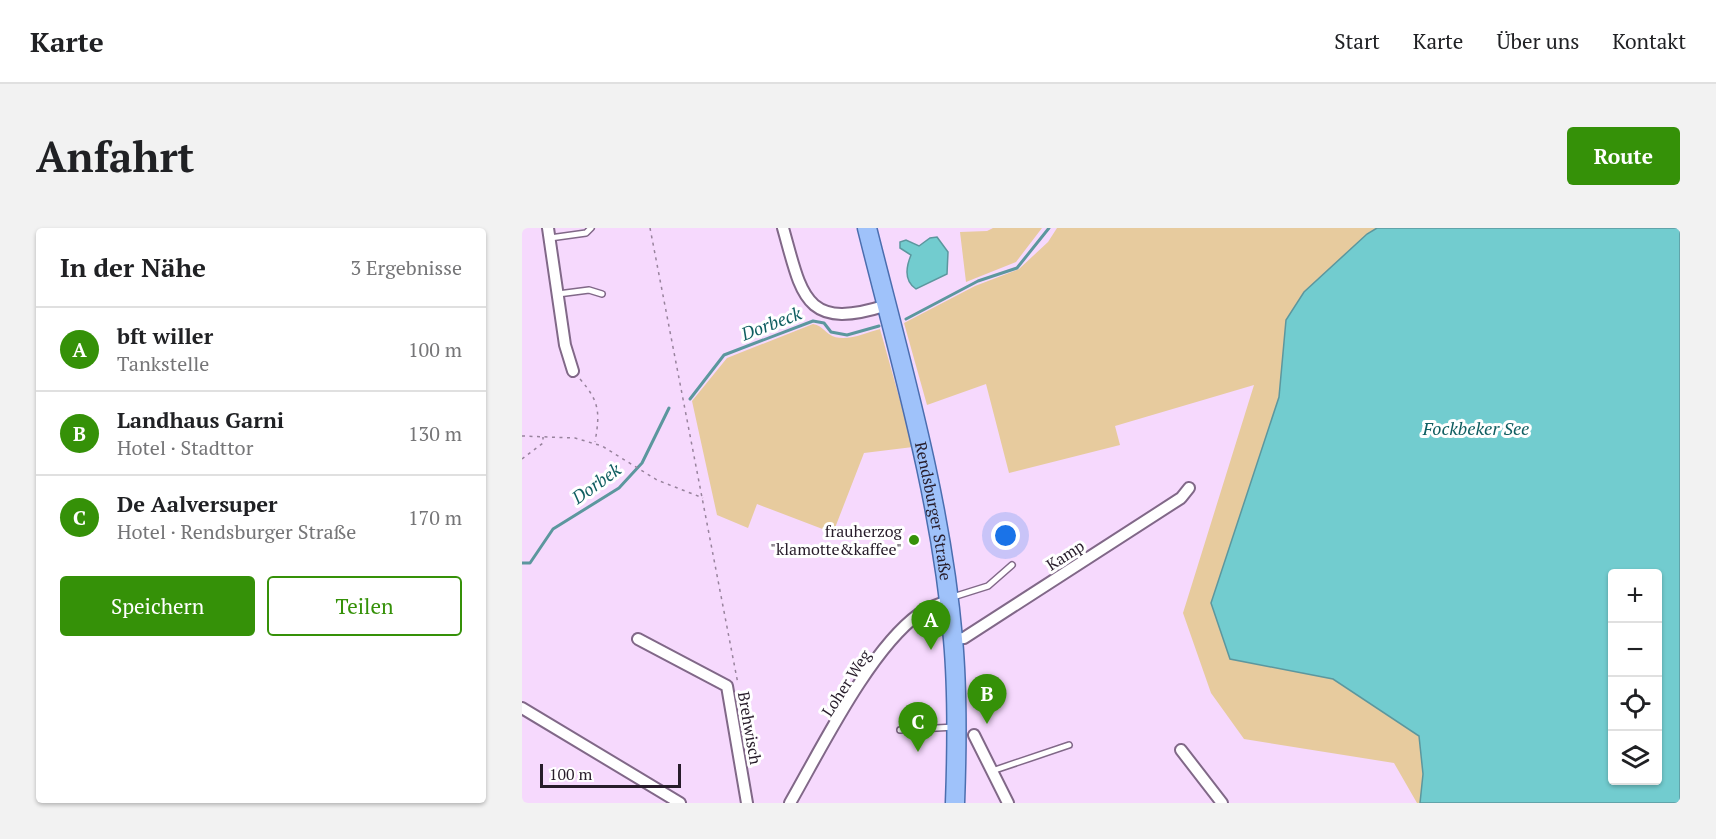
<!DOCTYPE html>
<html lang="de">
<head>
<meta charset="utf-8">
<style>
	:root { --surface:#fff; --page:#f2f2f2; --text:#202124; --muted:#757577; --line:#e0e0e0; --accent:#359108 }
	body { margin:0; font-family:"PT Serif",serif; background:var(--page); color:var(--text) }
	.controls { position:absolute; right:18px; bottom:18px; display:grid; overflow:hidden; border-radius:6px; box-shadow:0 2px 4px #0004 }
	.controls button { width:54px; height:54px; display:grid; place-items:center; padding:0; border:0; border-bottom:2px solid var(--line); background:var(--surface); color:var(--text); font:30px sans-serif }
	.scale { position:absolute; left:18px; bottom:15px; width:141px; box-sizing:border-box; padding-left:6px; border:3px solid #271c2a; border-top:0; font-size:16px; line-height:21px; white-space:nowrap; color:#271c2a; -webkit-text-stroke:4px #fff; paint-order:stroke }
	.you { position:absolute; left:484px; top:308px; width:21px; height:21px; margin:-15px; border:4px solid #fff; border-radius:50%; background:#1a73e8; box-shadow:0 0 0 9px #1a73e833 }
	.badge { display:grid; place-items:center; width:39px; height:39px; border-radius:50%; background:var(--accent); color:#fff; font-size:20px; font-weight:700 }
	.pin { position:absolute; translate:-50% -50px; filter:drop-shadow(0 2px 3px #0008) }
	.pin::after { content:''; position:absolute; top:32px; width:21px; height:18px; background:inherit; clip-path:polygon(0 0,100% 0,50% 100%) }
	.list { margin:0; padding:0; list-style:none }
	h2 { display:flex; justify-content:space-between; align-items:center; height:78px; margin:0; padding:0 24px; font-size:26px }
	h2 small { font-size:20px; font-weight:400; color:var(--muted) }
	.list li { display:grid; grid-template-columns:39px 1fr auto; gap:18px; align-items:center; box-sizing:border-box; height:84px; padding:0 24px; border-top:2px solid var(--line) }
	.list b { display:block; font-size:22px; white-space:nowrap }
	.list p { margin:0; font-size:20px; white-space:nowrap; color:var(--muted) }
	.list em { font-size:20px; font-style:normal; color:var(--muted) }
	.actions { display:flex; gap:12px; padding:18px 24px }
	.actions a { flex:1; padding:14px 0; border:2px solid var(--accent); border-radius:6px; text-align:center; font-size:21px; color:var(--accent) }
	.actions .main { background:var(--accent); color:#fff }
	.icon { flex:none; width:33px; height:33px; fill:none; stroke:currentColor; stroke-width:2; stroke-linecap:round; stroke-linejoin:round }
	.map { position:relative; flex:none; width:1158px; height:575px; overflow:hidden; border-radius:6px }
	header { display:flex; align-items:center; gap:36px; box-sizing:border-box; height:84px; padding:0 30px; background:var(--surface); border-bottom:2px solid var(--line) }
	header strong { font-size:28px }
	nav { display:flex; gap:33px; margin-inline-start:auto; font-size:21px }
	.intro { display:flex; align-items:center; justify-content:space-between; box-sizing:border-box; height:144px; padding:0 36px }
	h1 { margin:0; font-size:42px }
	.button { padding:15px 27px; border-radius:6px; background:var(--accent); color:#fff; font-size:21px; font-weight:700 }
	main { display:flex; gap:36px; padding:0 36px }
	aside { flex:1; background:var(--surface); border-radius:6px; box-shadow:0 2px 4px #0004 }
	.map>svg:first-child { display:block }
	.green { fill:#e7cb9e }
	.water { fill:#72cccf; stroke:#5c979e; stroke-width:1.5; fill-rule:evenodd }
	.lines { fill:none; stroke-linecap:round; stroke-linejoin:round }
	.stream { stroke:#5c979e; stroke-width:3 }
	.service-casing { stroke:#816888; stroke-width:8 }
	.minor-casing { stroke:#816888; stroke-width:14 }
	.primary-casing { stroke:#4b6eaf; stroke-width:21 }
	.path { stroke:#98839d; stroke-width:1.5; stroke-dasharray:3 4.5; stroke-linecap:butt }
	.service { stroke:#fff; stroke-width:5 }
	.minor { stroke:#fff; stroke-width:10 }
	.primary { stroke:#9fc2fa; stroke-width:18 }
	.poi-dot { fill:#359108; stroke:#fff; stroke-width:2 }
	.labels { text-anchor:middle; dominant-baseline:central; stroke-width:6; stroke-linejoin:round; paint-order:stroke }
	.street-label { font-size:16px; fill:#271c2a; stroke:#fff }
	.poi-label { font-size:16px; fill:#271c2a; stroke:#fff; text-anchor:end }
	.water-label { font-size:18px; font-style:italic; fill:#105e61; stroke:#fff }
</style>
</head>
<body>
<header>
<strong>Karte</strong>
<nav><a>Start</a><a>Karte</a><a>Über uns</a><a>Kontakt</a></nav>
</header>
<div class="intro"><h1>Anfahrt</h1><a class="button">Route</a></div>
<main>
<aside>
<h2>In der Nähe<small>3 Ergebnisse</small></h2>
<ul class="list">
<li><span class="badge">A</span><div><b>bft willer</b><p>Tankstelle</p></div><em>100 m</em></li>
<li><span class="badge">B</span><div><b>Landhaus Garni</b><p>Hotel · Stadttor</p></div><em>130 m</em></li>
<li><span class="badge">C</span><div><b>De Aalversuper</b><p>Hotel · Rendsburger Straße</p></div><em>170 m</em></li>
</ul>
<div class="actions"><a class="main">Speichern</a><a>Teilen</a></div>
</aside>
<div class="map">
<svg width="1158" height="575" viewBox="0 0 1158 575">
	<rect width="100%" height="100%" fill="#f6d9fd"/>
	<path class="green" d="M 471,0 L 520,0 L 494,34 L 444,54 L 438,4 L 465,3 Z
		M 535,0 L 855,0 L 845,6 L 782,64 L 764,92 L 757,169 L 689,375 L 708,431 L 811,451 L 897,508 L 901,546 L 898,575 L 895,575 L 872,535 L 722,511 L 689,465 L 661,385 L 732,157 L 593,198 L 598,217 L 487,245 L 464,156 L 405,177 L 382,95 L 453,58 L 497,41 L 526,14 Z
		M 291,96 C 300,98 300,101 307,106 C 321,116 343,105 358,101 L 391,219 L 342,225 L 311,305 L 235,276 L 226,300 L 195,287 L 170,173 L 205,130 Z"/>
	<path class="water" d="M 855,0 L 1158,0 L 1158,575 L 898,575 L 901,546 L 897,508 L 811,451 L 708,431 L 689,375 L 757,169 L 764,92 L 782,64 L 845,6 ZM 1090,346 L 1136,346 L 1136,552 L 1090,552 Z
		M 415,9 L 426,24 L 425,46 L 394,61 C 382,53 384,39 389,27 L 378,20 L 378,14 L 384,12 L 397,18 L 408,10 Z"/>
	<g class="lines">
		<path class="stream" d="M 384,91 L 456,53 L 495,40 L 527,0
			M 168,171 L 202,127 L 291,93 L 302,95 L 309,104 L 325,107 L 357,98
			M 0,335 L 8,335 L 31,301 L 97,260 L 120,235 L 147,180"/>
		<defs>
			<path id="service" d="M 28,10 L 64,5 L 69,0
				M 36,66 L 67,62 L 80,66
				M 431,369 L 466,358 L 490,337
				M 378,502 L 433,499
				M 470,543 L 547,517"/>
			<path id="minor" d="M 26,0 L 43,117 L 51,143
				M 261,0 C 280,67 282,104 365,77
				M 116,411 L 205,458 L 225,575
				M 431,411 L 442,410 L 659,270 L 667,260
				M 0,480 L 158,575
				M 452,507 L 486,575
				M 659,522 L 700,575
				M 268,575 C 299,521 348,421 397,386 C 406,379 416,376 427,373"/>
			<g id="primary">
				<path id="s1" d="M 345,0 C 379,136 419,271 431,411 C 436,466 435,520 433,575"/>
			</g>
		</defs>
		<use href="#service" class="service-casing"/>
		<use href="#minor" class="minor-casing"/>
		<use href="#primary" class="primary-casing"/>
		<path class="path" d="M 128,0 L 216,456
			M 58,151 C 78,174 78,185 73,214
			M 0,208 L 53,210 L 80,218 L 135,252 L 181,270
			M 0,231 L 21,215 L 21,209"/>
		<use href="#service" class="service"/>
		<use href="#minor" class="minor"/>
		<use href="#primary" class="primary"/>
	</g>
	<circle class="poi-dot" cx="392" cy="312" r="6"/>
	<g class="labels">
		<g class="street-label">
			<text stroke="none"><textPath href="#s1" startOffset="291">Rendsburger Straße</textPath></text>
			<text transform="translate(543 327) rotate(-33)">Kamp</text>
			<text transform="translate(324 455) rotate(-57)">Loher Weg</text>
			<text transform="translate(228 500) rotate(80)">Brehwisch</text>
		</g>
		<g class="poi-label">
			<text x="380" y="303">frauherzog<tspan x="380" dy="18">"klamotte&amp;kaffee"</tspan></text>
		</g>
		<g class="water-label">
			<text transform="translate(249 95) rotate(-21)">Dorbeck</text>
			<text x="954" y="200">Fockbeker See</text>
			<text transform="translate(74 255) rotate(-36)">Dorbek</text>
		</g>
	</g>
</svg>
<div class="controls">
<button>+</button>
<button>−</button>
<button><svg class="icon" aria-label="locate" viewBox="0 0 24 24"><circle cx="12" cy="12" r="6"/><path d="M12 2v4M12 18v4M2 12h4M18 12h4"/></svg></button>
<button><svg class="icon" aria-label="layers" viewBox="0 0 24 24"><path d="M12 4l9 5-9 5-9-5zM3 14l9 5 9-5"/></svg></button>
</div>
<div class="scale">100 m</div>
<div class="you"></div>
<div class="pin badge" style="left:409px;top:422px">A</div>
<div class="pin badge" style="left:465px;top:496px">B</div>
<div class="pin badge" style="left:396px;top:524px">C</div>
</div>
</main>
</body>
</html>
